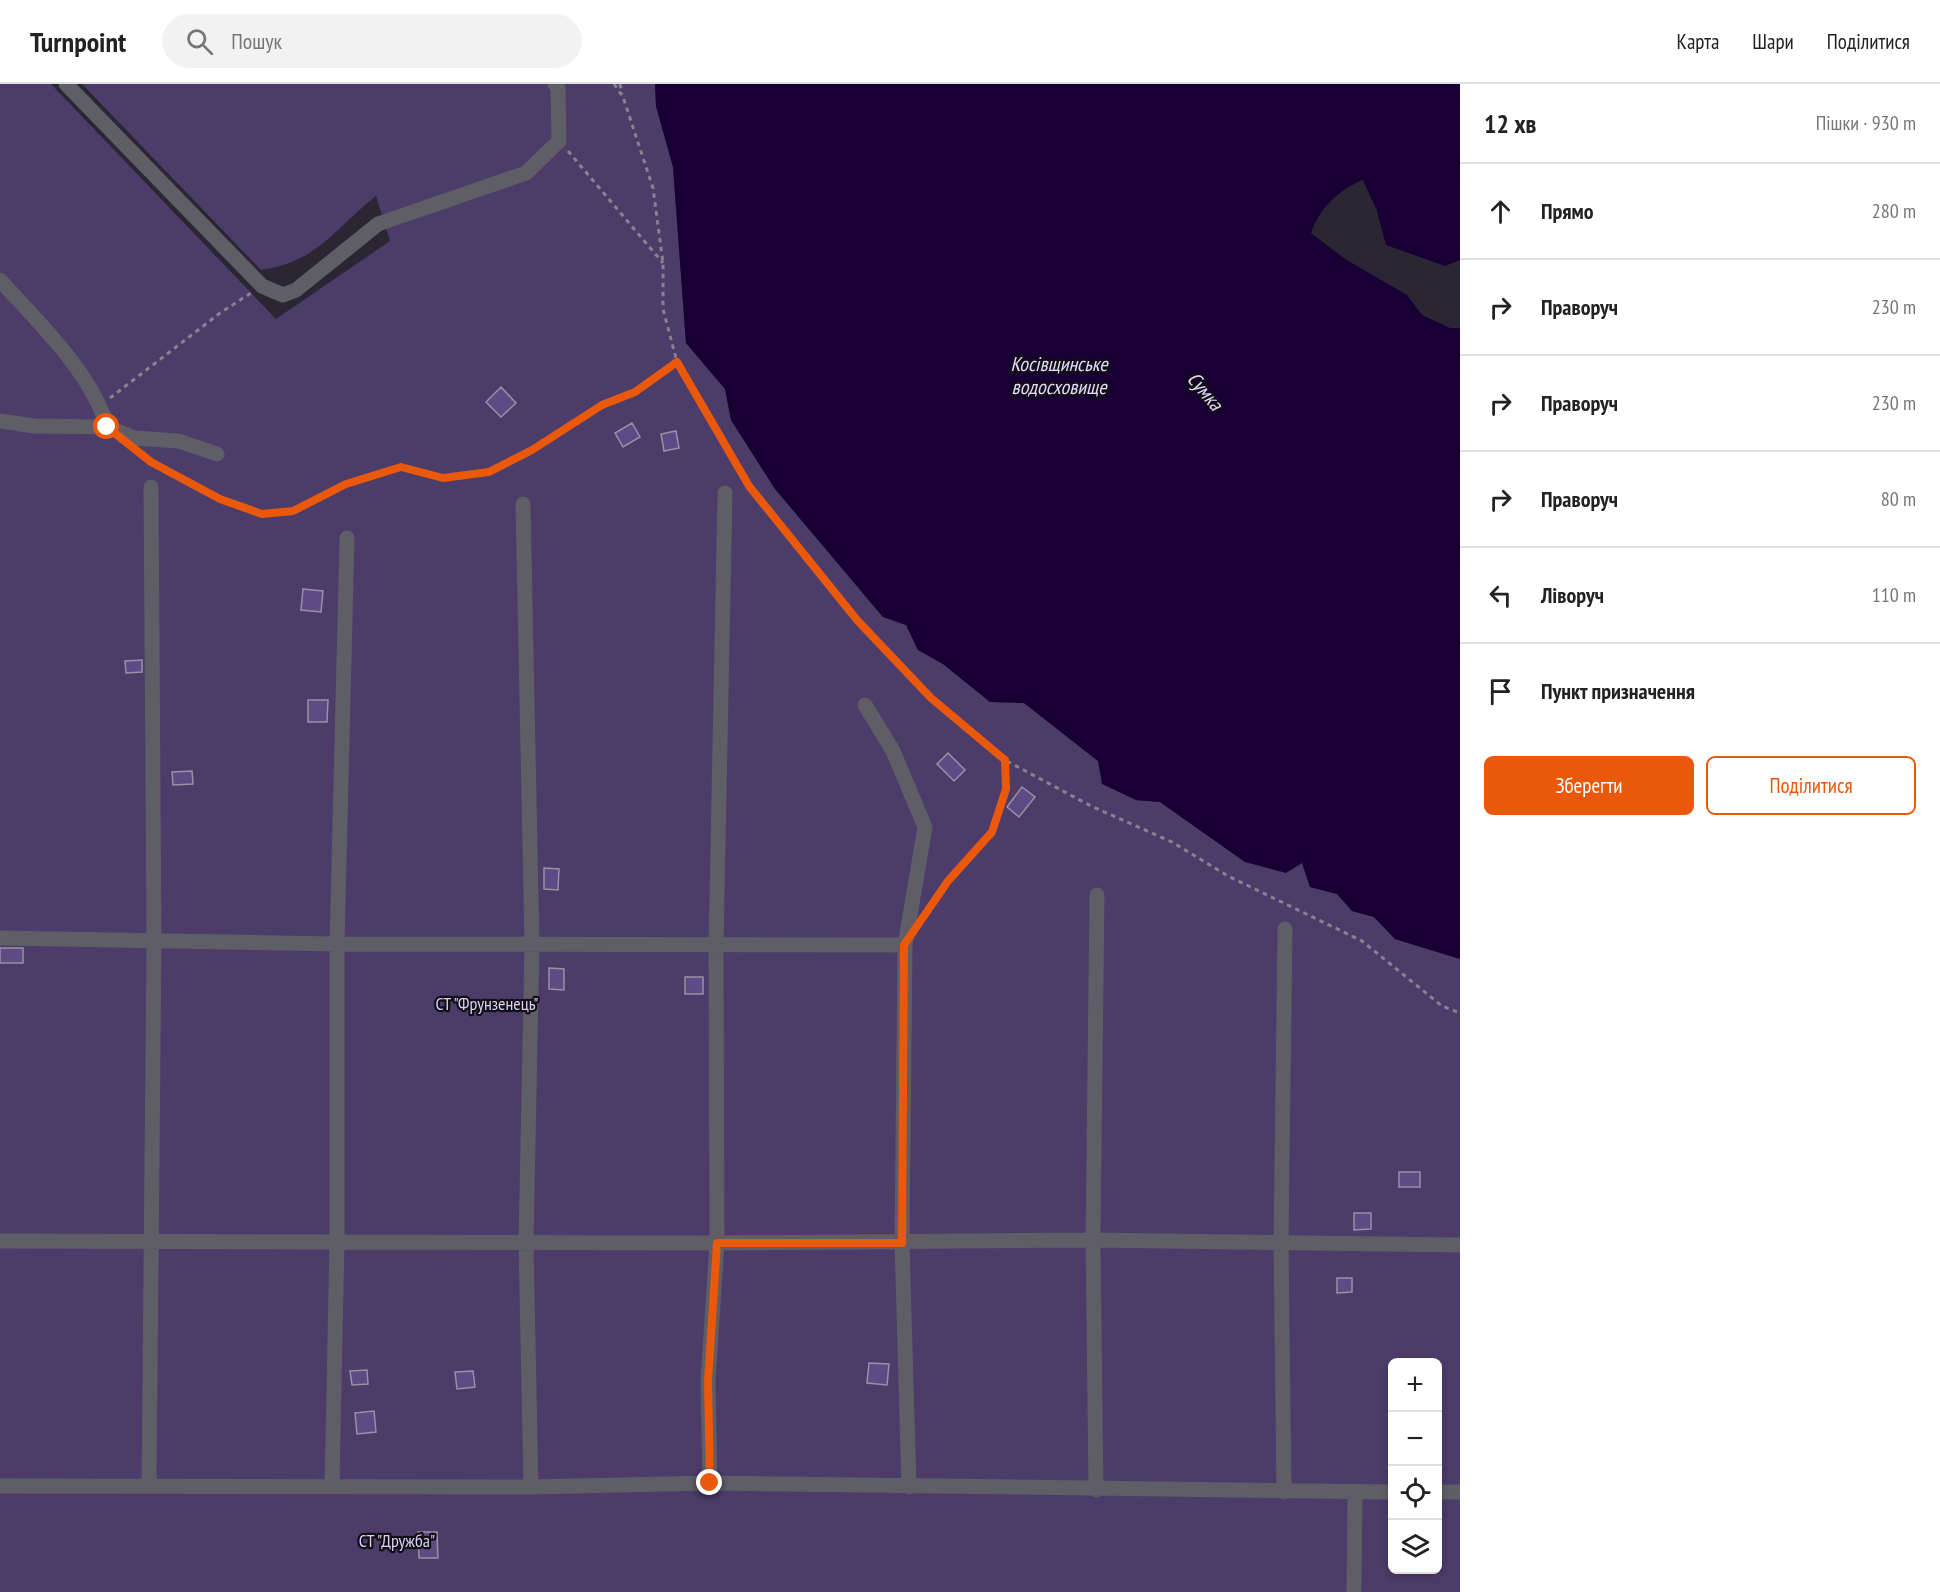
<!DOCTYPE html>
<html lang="uk">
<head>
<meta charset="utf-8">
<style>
	:root { --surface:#fff; --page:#f2f2f2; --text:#222; --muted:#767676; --line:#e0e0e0; --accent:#ea580c }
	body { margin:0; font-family:"PT Sans Narrow",sans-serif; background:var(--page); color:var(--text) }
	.controls { position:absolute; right:18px; bottom:18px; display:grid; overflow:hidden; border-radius:9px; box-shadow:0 3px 9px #0003 }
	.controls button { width:54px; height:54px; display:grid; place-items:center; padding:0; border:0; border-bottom:2px solid var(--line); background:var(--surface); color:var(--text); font:30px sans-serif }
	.stop { position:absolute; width:18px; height:18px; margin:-14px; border:4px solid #ea580c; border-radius:50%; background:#fff }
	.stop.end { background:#ea580c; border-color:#fff; box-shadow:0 2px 6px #0008 }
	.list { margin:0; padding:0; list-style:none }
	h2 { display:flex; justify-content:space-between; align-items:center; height:78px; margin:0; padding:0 24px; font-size:26px }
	h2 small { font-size:20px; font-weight:400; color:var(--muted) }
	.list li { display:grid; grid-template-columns:39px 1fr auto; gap:18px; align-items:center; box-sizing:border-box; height:96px; padding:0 24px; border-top:2px solid var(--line) }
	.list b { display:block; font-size:22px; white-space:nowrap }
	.list em { font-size:20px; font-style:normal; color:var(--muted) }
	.actions { display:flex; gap:12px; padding:18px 24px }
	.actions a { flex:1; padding:14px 0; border:2px solid var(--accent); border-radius:9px; text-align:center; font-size:21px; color:var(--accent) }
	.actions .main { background:var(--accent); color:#fff }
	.icon { flex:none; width:33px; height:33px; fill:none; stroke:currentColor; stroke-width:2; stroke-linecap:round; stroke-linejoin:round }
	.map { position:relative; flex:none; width:1460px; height:1508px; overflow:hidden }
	header { display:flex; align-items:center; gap:36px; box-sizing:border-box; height:84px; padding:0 30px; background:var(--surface); border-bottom:2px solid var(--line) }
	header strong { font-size:28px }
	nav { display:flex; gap:33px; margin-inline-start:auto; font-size:21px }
	.search { width:420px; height:54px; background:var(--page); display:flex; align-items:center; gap:15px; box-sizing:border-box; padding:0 21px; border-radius:33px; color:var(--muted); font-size:22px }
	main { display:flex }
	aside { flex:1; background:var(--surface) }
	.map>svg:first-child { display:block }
	.green { fill:#4b3c69; fill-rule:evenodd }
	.water { fill:#180035 }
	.building { fill:#5e4a85; stroke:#9692a3; stroke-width:1.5 }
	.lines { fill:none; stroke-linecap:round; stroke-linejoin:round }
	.path { stroke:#87838e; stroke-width:3; stroke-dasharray:4.5 4.5; stroke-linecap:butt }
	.minor { stroke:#5f5d65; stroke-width:15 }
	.route { stroke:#ea580c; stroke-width:8 }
	.labels { text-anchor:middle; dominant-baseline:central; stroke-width:4.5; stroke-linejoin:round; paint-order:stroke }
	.park-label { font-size:18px; fill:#dacff4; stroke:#121016 }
	.water-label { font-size:20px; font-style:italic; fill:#e3d9fe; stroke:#121016 }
</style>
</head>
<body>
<header>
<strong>Turnpoint</strong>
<div class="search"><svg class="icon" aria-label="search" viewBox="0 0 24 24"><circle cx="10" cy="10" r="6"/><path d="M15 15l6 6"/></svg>Пошук</div>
<nav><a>Карта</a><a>Шари</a><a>Поділитися</a></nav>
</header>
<main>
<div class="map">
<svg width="1460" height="1508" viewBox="0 0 1460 1508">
	<rect width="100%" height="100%" fill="#2a2633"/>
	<path class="green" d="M 0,0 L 51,0 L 276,235 L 390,157 L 376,112 C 335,144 318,178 261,186 L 82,0 L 655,0 L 656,22 L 673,83 L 686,259 L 725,305 L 731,336 L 775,405 L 883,533 L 906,541 L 918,566 L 943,580 L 990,618 L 1024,619 L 1098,677 L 1136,716 L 1160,718 L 1245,778 L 1302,779 L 1310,803 L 1337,810 L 1352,827 L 1374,833 L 1395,855 L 1460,875 L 1460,1508 L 0,1508 ZM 1392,1278 L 1438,1278 L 1438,1486 L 1392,1486 Z"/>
	<path class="water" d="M 655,0 L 1460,0 L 1460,176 L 1445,182 L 1386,161 L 1377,127 L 1363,96 C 1339,105 1319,125 1311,149 L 1345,175 L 1407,211 L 1422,231 L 1450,244 L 1460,244 L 1460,875 L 1395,855 L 1374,833 L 1352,827 L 1337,810 L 1310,803 L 1302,779 L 1286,789 L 1245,778 L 1160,718 L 1136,716 L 1102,700 L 1098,677 L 1024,619 L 990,618 L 943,580 L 918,566 L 906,541 L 883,533 L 775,405 L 731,336 L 725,305 L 686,259 L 673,83 L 656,22 Z"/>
	<path class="building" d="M 501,303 L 516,319 L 501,333 L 486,318 Z
		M 632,339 L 640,353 L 623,363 L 615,349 Z
		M 676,347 L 679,364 L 664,367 L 661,350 Z
		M 303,505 L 323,507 L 321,528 L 301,526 Z
		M 142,576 L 142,588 L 126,589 L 125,577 Z
		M 308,616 L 328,616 L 327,638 L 308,638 Z
		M 948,669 L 965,686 L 954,697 L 937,680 Z
		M 192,687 L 193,700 L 173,701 L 172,688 Z
		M 1022,703 L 1035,713 L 1019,733 L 1007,723 Z
		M 544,784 L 559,785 L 558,806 L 544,805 Z
		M 0,864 L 23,864 L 23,879 L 0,879 Z
		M 549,884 L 564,885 L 564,906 L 549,905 Z
		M 685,893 L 703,893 L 703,910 L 685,910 Z
		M 1399,1088 L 1420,1088 L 1420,1103 L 1399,1103 Z
		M 1354,1129 L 1371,1129 L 1371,1145 L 1354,1146 Z
		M 1337,1194 L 1352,1194 L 1352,1208 L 1337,1209 Z
		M 869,1279 L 889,1280 L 887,1301 L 867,1299 Z
		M 367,1286 L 368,1300 L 352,1301 L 350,1287 Z
		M 473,1287 L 475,1303 L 457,1305 L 455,1288 Z
		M 374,1327 L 376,1348 L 357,1350 L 355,1329 Z
		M 418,1448 L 437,1448 L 438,1474 L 419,1474 Z"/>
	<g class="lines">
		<path class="path" d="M 614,0 L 623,13 L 653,104 L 663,179 L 663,225 L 677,278 L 749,402 L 857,536 L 931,614 L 1005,676 L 1091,722 L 1172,758 L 1228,792 L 1362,857 L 1442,922 L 1460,929
			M 620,0 L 622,10
			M 568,67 L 663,179
			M 110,314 L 220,229 L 251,209
			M 141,370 L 220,415 L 262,430 L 293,427 L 346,400 L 401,383 L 443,394 L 489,388 L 533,366 L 602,321 L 635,308 L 677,278
			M 927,828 L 948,797 L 992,748 L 1006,705 L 1005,676"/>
		<path class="minor" d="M 66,0 L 262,202 L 283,211 L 296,206 L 378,140 L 526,89 L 559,57 L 558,4 L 555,0
			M 0,196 C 37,237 93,290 107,343 L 134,354 L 179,357 L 217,370
			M 0,337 L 34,342 L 107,343
			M 523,420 L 532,861 L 526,1159 L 531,1403
			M 865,621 L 893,667 L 925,743 L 905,861 L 902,1159 L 909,1403
			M 0,854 L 337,860 L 905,861
			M 0,1157 L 717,1159 L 716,862 L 725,409
			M 710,1399 L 708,1297 L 717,1159 L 1093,1156 L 1460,1161
			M 149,1401 L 154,858 L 151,403
			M 332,1401 L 337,1157 L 337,860 L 347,454
			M 0,1402 L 531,1403 L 710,1399 L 1392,1408
			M 1096,1406 L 1093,1156 L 1097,811
			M 1284,1408 L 1281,1158 L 1285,845
			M 1438,1408 L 1460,1408
			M 1354,1508 L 1355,1408"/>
	</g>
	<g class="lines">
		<path class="route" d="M 107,343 L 151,378 L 220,415 L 262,430 L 293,427 L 346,400 L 401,383 L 443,394 L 489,388 L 532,366 L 602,321 L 635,308 L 677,278 L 749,402 L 857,536 L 931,614 L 1005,676 L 1006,705 L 992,748 L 948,797 L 904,861 L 902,1159 L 717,1159 L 708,1297 L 710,1399"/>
	</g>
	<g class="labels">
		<g class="park-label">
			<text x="487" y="919">СТ "Фрунзенець"</text>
			<text x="397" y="1456">СТ "Дружба"</text>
		</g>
		<g class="water-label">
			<text x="1059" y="280">Косівщинське<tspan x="1059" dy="23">водосховище</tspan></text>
			<text transform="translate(1205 307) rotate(50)">Сумка</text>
		</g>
	</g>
</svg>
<div class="controls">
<button>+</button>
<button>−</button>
<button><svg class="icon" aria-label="locate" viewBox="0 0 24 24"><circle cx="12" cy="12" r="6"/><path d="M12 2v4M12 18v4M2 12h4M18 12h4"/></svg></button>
<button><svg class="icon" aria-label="layers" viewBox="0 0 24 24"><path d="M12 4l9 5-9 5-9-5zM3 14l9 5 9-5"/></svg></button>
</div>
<div class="stop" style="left:107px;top:343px"></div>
<div class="stop end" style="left:710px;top:1399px"></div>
</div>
<aside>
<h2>12 хв<small>Пішки · 930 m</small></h2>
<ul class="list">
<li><svg class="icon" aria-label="ahead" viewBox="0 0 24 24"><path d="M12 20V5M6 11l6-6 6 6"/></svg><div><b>Прямо</b></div><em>280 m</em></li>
<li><svg class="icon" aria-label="right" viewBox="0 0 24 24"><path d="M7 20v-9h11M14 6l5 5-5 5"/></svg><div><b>Праворуч</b></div><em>230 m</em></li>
<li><svg class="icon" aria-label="right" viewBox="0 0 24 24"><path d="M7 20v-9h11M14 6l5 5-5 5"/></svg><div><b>Праворуч</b></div><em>230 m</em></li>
<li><svg class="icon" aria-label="right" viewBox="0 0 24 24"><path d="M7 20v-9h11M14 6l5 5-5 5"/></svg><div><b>Праворуч</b></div><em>80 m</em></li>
<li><svg class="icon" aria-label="left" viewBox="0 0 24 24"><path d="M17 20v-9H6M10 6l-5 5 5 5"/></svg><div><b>Ліворуч</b></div><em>110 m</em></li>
<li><svg class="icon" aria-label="arrive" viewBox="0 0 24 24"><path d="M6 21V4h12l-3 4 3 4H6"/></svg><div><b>Пункт призначення</b></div></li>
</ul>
<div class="actions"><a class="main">Зберегти</a><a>Поділитися</a></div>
</aside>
</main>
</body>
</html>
